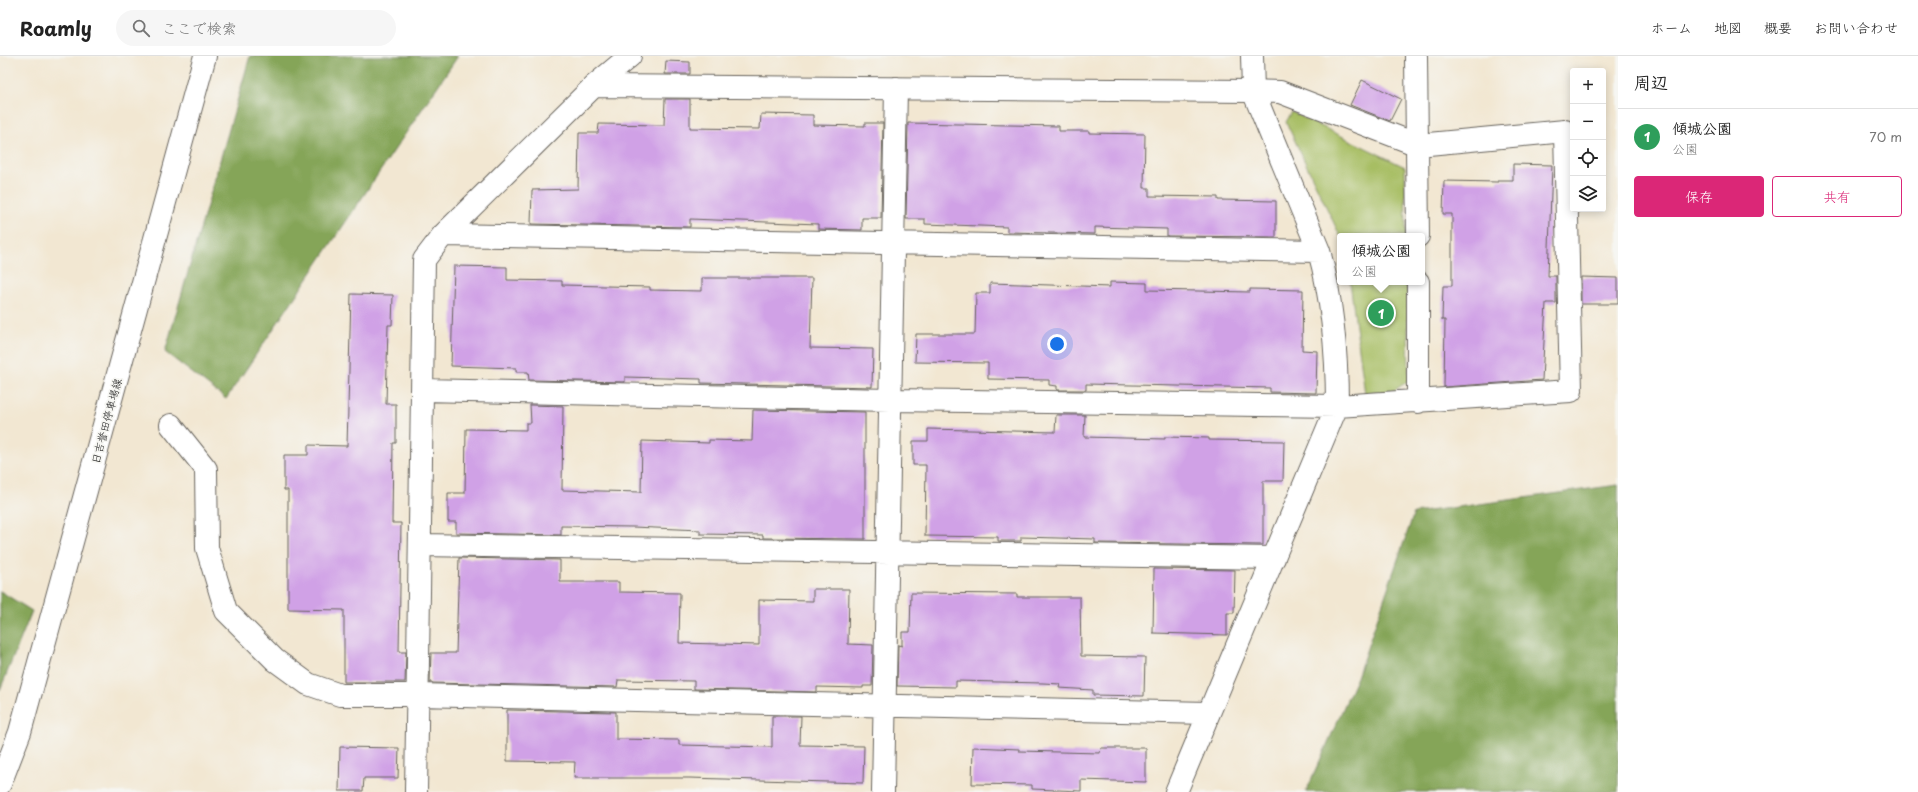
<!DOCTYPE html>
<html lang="ja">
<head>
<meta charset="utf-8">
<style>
	:root { --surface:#fff; --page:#f6f6f6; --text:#222; --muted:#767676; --line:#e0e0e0; --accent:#db2777 }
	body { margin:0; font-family:"Playpen Sans","Klee One",sans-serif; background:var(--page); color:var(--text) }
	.controls { position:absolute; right:12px; top:12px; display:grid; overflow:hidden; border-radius:4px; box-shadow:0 2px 10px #0003 }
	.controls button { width:36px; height:36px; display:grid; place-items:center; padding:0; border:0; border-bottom:1px solid var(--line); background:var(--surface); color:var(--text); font:20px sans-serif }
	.you { position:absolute; left:1057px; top:288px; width:14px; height:14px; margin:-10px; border:3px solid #fff; border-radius:50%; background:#1a73e8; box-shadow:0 0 0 6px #1a73e833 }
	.badge { display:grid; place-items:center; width:26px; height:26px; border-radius:50%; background:var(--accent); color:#fff; font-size:13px; font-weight:700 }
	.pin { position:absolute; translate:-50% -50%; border:2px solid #fff; box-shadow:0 1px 4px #0006 }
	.popup { position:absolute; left:1337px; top:177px; width:88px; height:52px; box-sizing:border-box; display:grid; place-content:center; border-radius:4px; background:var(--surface); filter:drop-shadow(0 1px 3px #0005); font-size:13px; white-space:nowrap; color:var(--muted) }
	.popup b { font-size:15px; color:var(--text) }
	.popup::after { content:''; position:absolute; left:50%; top:100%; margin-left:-8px; border:8px solid transparent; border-top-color:var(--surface) }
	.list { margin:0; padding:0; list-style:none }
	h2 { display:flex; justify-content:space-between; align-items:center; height:52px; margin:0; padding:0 16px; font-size:17px }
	h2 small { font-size:13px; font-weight:400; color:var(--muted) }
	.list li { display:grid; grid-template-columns:26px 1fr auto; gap:12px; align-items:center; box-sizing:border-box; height:56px; padding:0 16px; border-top:1px solid var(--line) }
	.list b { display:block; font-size:15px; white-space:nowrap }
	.list p { margin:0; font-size:13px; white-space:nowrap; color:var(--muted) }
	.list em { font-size:13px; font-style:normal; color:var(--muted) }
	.actions { display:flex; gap:8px; padding:12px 16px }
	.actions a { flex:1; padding:9px 0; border:1px solid var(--accent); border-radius:4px; text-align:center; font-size:14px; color:var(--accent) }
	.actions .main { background:var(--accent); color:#fff }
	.icon { flex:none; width:22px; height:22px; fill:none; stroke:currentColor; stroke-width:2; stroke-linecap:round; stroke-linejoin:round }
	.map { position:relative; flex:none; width:1618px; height:736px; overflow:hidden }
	header { display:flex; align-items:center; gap:24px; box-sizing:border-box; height:56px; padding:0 20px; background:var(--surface); border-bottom:1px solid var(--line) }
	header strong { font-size:19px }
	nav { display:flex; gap:22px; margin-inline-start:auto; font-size:14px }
	.search { width:280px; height:36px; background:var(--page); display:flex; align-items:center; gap:10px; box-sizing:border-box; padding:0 14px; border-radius:22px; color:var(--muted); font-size:15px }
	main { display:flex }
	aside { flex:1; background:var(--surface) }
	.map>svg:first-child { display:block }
	.green { fill:#a7be63; stroke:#626d40 }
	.forest { fill:#85a559; stroke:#50603a }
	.building { fill:#d0a1e6 }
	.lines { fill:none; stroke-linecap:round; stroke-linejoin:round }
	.minor-casing { stroke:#67635c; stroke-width:24 }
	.major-casing { stroke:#67635c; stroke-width:24 }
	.minor { stroke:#fff; stroke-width:22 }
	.major { stroke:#fff; stroke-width:22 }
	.labels { text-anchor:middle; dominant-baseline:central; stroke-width:3.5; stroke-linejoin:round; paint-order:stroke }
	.street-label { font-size:11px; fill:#1c1c1c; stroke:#f6f6f2 }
</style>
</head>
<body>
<header>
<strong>Roamly</strong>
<div class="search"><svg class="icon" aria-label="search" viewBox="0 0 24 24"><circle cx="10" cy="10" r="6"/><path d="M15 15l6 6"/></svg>ここで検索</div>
<nav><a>ホーム</a><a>地図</a><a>概要</a><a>お問い合わせ</a></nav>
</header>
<main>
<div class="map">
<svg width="1618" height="736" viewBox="0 0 1618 736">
	<rect width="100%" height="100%" fill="#f6f6f2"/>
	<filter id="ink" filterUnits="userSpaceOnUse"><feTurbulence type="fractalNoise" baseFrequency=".025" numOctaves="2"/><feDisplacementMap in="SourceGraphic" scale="8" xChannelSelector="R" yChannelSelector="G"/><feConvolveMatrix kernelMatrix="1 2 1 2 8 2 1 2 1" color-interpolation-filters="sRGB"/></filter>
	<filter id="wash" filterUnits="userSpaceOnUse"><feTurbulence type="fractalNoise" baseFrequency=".012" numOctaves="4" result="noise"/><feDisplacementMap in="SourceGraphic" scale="16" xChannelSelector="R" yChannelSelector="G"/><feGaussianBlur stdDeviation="0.9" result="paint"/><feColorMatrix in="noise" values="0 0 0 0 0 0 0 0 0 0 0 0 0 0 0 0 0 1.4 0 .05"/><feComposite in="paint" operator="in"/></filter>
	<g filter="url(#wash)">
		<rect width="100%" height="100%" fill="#f2e7d2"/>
		<path class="green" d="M 1292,56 L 1405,111 L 1406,180 L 1340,180 L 1286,66 Z
			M 1350,226 L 1407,226 L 1409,324 L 1395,334 L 1365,338 Z"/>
		<path class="forest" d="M 250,0 L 458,0 L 226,343 L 165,296 Z
			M 1618,429 L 1618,736 L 1306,736 L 1357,621 L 1414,457 Z
			M 0,535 L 32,555 L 0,634 Z"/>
		<g id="blocks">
			<path class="building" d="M 666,5 L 690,6 L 690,18 L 665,18 Z
				M 1362,24 L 1401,43 L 1390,65 L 1350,49 Z
				M 665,43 L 690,43 L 690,72 L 760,73 L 761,58 L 813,59 L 813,69 L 865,70 L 865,67 L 883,67 L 881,162 L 862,162 L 862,174 L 818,173 L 818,168 L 690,163 L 690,171 L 531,168 L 532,134 L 578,133 L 579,77 L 598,77 L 599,68 L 664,69 Z
				M 908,67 L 1059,70 L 1059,75 L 1089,75 L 1089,77 L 1145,78 L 1144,132 L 1149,132 L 1149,140 L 1218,141 L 1218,144 L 1276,145 L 1276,181 L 1167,180 L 1167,173 L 1095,171 L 1095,178 L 1007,176 L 1007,171 L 925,168 L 925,163 L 906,163 Z
				M 1513,108 L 1552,109 L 1548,220 L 1556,220 L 1556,247 L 1546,247 L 1542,324 L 1444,331 L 1445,264 L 1442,264 L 1443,230 L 1452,230 L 1452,158 L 1443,158 L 1444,125 L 1498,126 L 1498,124 L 1513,124 Z
				M 454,210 L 507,211 L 507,224 L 562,225 L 562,229 L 650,231 L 650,234 L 702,235 L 702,222 L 812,222 L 810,292 L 873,293 L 872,331 L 701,327 L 701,323 L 625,321 L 625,326 L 529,324 L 528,316 L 516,316 L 516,312 L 451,310 Z
				M 1581,221 L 1618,222 L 1618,248 L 1581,248 Z
				M 1110,226 L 1147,227 L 1147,234 L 1250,236 L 1250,233 L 1303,234 L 1302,294 L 1317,295 L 1316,337 L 1270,336 L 1270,332 L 1086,328 L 1086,334 L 1057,334 L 1057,330 L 1049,329 L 1049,324 L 988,323 L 988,307 L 915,306 L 916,278 L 975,278 L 976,237 L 990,237 L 990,227 L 1110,231 Z
				M 351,238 L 393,239 L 392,269 L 388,269 L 386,348 L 396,348 L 396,387 L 393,387 L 392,467 L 401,467 L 399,596 L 406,596 L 405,626 L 344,626 L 344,554 L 288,553 L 288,434 L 284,434 L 284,399 L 308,399 L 308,389 L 347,390 Z
				M 530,349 L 563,350 L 562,434 L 641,436 L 642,385 L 709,387 L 709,384 L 752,385 L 753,354 L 865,356 L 865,483 L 763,482 L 763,479 L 700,478 L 700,474 L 633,471 L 561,470 L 561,479 L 456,477 L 456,466 L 448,466 L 448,437 L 465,437 L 466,373 L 526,374 L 526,367 L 531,367 Z
				M 1056,359 L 1085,359 L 1084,381 L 1165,383 L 1165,381 L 1209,382 L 1209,384 L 1284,385 L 1283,425 L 1263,425 L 1263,489 L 1095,487 L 1095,483 L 1021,481 L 1021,485 L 998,485 L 998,481 L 925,480 L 926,409 L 913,409 L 913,385 L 928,385 L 928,373 L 1055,376 Z
				M 459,502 L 560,504 L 560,526 L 619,526 L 619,536 L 680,537 L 679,587 L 759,589 L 759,544 L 813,545 L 813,533 L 849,533 L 848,588 L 873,589 L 872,630 L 863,630 L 863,632 L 817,631 L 817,636 L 694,633 L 694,625 L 618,624 L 617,631 L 430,627 L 431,597 L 456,597 Z
				M 1154,513 L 1235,514 L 1234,557 L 1227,557 L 1227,579 L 1153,577 Z
				M 911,537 L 1017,538 L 1017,541 L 1080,541 L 1081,600 L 1145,601 L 1144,640 L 1093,639 L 1093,634 L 1059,632 L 1060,628 L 1043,627 L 956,625 L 956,631 L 897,630 L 898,589 L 902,590 L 902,576 L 910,576 Z
				M 507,654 L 616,656 L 616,683 L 679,684 L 679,689 L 772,691 L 772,660 L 801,660 L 800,689 L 864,690 L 863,727 L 689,722 L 574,722 L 575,706 L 507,705 Z
				M 340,691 L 399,692 L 398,722 L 364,722 L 363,735 L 339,735 Z
				M 973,691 L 1019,693 L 1019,695 L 1100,697 L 1101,692 L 1146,692 L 1146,726 L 1081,724 L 1081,735 L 1032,733 L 1032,729 L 972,728 Z"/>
		</g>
	</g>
	<g filter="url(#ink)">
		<use href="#blocks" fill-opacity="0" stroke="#67635c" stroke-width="1"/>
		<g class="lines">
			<defs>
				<path id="minor" d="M 1416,0 L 1418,180
					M 443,179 L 1319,195
					M 422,334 L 891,344 L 1337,350 L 1571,335 L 1565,75 L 1418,89 L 1280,36 L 1253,35 L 594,30
					M 1418,346 L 1418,226
					M 171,369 L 206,413 L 207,492 L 226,555 L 275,604 L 308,628 L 340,639 L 418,639 L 1208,657
					M 420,489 L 1274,502
					M 416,736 L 424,204 L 443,179 L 594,30 L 630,0
					M 883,736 L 896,32
					M 1176,736 L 1337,350 C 1337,298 1333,246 1319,195 L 1253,35 L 1252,0"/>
				<path id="major" d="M 0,728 L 20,676 L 205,0"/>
			</defs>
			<use href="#minor" class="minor-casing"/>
			<use href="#major" class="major-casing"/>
			<use href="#minor" class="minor"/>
			<use href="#major" class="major"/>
		</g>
	</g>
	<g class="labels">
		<g class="street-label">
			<text transform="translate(106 365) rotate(-75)">日吉誉田停車場線</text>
		</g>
	</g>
</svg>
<div class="controls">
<button>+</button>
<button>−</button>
<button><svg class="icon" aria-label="locate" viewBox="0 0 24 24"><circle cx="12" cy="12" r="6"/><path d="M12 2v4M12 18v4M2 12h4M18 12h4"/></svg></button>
<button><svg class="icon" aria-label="layers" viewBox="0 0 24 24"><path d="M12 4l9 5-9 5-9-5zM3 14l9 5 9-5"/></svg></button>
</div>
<div class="you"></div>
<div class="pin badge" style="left:1381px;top:257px;background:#2e9e5b">1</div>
<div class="popup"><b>傾城公園</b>公園</div>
</div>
<aside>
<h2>周辺<small></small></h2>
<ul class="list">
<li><span class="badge" style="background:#2e9e5b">1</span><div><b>傾城公園</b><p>公園</p></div><em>70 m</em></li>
</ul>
<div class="actions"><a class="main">保存</a><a>共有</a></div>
</aside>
</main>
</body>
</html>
